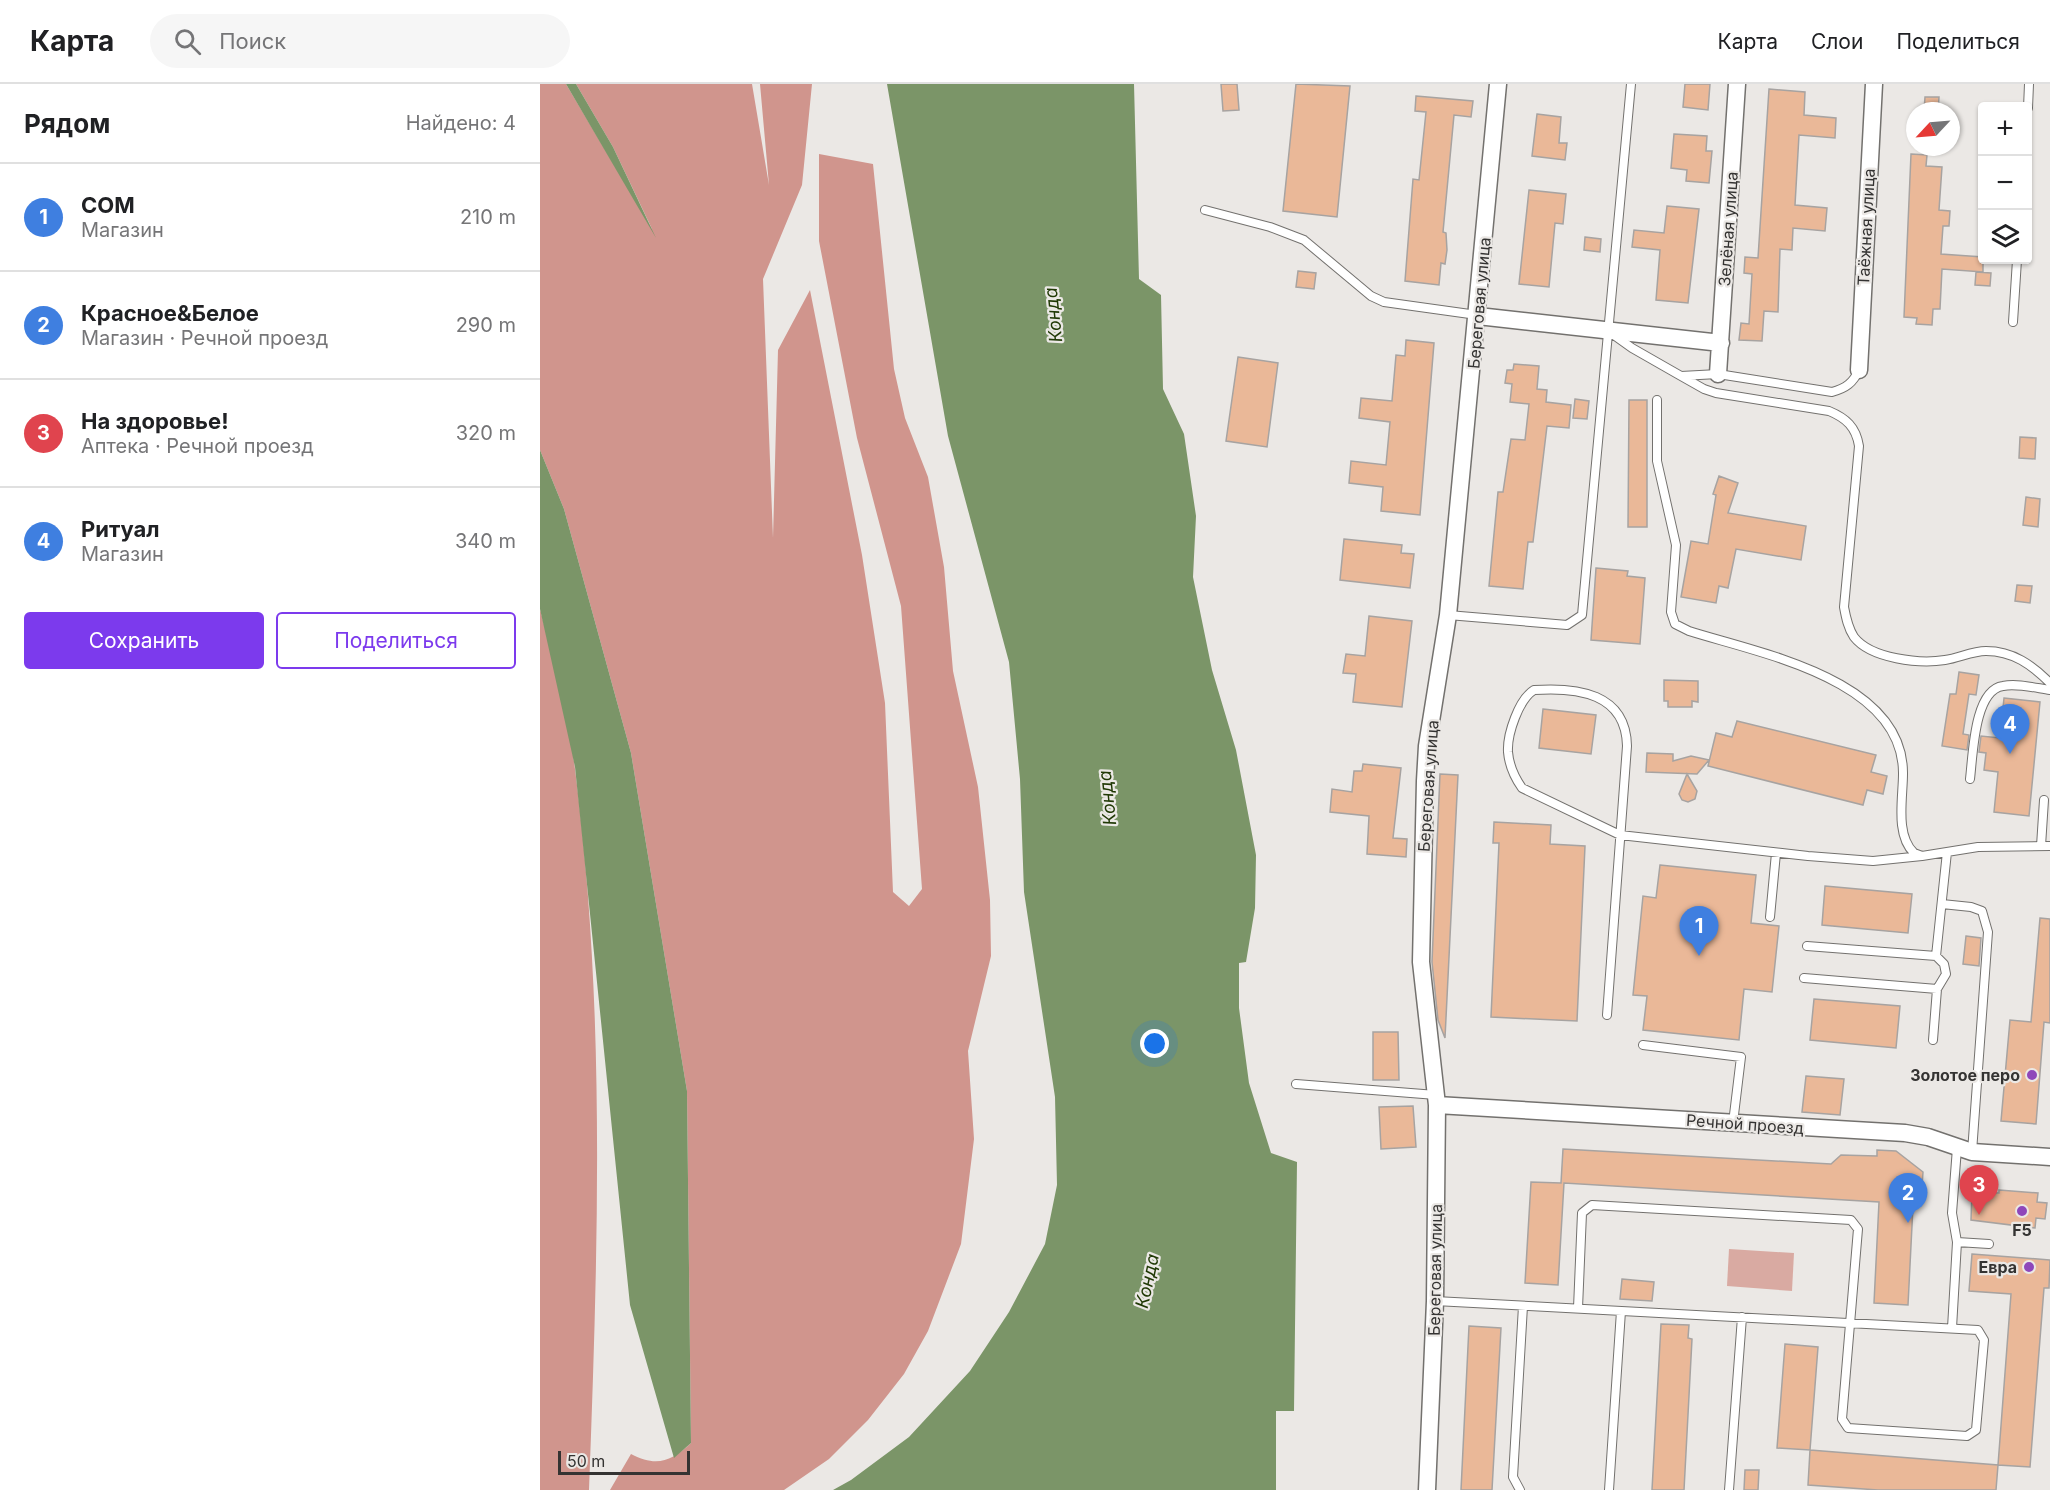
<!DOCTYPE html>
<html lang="ru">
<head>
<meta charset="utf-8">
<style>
	:root { --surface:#fff; --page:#f6f6f6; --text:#202124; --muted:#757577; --line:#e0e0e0; --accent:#7c3aed }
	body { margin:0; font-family:Inter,sans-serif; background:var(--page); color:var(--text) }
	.controls { position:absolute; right:18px; top:18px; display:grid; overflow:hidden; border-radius:6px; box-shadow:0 2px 4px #0004 }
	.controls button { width:54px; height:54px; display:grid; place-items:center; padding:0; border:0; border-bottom:2px solid var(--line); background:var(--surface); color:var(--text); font:30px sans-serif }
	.compass { position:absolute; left:1366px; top:18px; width:54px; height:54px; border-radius:50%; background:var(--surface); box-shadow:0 2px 4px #0004; rotate:244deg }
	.scale { position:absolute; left:18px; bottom:15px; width:132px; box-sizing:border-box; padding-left:6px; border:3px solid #343332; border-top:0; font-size:16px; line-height:21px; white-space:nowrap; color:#343332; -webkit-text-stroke:4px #ebe8e5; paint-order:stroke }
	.you { position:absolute; left:615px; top:960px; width:21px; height:21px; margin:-15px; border:4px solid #fff; border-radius:50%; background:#1a73e8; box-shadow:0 0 0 9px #1a73e833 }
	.badge { display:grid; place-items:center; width:39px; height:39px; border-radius:50%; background:var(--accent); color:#fff; font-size:20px; font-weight:700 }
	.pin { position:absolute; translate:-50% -50px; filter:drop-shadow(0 2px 3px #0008) }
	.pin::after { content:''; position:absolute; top:32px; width:21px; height:18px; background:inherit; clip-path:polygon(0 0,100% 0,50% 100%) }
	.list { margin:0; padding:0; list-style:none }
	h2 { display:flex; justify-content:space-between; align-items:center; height:78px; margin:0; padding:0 24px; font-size:26px }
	h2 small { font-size:20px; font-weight:400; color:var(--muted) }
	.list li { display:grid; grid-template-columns:39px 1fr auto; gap:18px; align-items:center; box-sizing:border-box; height:108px; padding:0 24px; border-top:2px solid var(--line) }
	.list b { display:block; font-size:22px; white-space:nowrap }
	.list p { margin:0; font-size:20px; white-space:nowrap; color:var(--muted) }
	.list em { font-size:20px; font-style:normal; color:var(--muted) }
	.actions { display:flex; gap:12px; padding:18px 24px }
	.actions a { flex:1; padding:14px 0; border:2px solid var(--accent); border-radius:6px; text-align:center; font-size:21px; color:var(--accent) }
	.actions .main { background:var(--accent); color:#fff }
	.icon { flex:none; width:33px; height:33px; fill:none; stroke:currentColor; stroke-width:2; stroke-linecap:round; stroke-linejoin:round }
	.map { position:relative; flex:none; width:1510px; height:1406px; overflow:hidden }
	header { display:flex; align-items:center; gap:36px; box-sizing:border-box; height:84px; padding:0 30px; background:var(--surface); border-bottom:2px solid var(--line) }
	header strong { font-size:28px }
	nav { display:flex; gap:33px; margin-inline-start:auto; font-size:21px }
	.search { width:420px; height:54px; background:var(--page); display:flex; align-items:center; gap:15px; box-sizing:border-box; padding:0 21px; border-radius:33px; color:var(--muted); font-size:22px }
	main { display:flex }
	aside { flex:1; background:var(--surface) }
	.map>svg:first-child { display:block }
	.green { fill:#d9aaa2 }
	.forest { fill:#d0958d }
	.water { fill:#7b9568 }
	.building { fill:#eab898; stroke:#a7a3a1; stroke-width:1.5 }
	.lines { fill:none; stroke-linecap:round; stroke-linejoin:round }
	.service-casing { stroke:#73716e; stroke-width:10 }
	.minor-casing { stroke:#73716e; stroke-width:19 }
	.service { stroke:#fff; stroke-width:8 }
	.minor { stroke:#fff; stroke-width:16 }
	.poi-dot { fill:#8f47ba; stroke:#ebe8e5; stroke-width:2 }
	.labels { text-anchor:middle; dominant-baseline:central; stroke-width:4.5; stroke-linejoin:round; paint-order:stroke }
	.street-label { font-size:16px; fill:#343332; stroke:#ebe8e5 }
	.poi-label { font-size:16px; font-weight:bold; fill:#343332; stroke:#ebe8e5; text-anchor:end }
	.water-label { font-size:18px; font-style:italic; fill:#203905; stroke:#ebe8e5 }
</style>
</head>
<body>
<header>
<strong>Карта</strong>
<div class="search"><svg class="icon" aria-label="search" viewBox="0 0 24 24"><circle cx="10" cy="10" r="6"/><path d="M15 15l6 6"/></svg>Поиск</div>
<nav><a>Карта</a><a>Слои</a><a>Поделиться</a></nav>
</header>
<main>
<aside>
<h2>Рядом<small>Найдено: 4</small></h2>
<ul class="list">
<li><span class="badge" style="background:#3f7fe0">1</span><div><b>СОМ</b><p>Магазин</p></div><em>210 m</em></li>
<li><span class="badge" style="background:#3f7fe0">2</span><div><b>Красное&amp;Белое</b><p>Магазин · Речной проезд</p></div><em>290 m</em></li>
<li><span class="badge" style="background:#e0444e">3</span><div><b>На здоровье!</b><p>Аптека · Речной проезд</p></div><em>320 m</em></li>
<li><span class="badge" style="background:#3f7fe0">4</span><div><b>Ритуал</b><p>Магазин</p></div><em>340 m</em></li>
</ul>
<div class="actions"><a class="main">Сохранить</a><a>Поделиться</a></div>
</aside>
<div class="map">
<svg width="1510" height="1406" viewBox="0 0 1510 1406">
	<rect width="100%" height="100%" fill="#ebe8e5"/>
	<path class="green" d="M 1189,1165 L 1254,1169 L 1252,1207 L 1187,1202 Z"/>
	<path class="forest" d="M 0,0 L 26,0 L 112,145 L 73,63 L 36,0 L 212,0 L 229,101 L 220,0 L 272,0 L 262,101 L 223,195 L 233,454 L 238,266 L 270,206 L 322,471 L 345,619 L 353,808 L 369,822 L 382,805 L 361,522 L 317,354 L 279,157 L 279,70 L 333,80 L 354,285 L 365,334 L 388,393 L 404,483 L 413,587 L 438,703 L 450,816 L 451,872 L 428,967 L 434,1055 L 421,1160 L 388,1247 L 364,1290 L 328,1336 L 289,1375 L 244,1406 L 70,1406 L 91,1370 C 116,1383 131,1378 151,1359 L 147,1007 L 91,669 L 24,425 L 0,366 Z
		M 0,525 C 13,574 29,635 35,685 C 66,924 58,1165 49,1406 L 0,1406 Z"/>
	<path class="water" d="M 26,0 L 36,0 L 73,63 L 116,154 Z
		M 347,0 L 594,0 L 599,195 L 621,211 L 623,305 L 644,350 L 656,432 L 653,493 L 672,586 L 696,666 L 716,771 L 715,824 L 706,878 L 699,879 L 699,924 L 709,999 L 731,1069 L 757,1078 L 754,1327 L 736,1327 L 736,1406 L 293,1406 L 311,1396 L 369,1353 L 430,1287 L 469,1228 L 505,1160 L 517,1101 L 515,1013 L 484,808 L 480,695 L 469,578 L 408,352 Z
		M 0,366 L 24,425 L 91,669 L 147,1007 L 151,1359 L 134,1374 L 90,1221 L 35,683 L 0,525 Z"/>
	<path class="building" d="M 681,0 L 697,0 L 699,26 L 683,27 Z
		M 756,0 L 810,2 L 797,133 L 743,127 Z
		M 1145,0 L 1170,0 L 1168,26 L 1143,23 Z
		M 1229,5 L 1265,8 L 1264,31 L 1296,34 L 1295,54 L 1259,51 L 1255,121 L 1287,124 L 1285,147 L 1253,144 L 1252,166 L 1240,165 L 1238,228 L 1224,227 L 1222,257 L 1199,256 L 1201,239 L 1209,240 L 1212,190 L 1204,189 L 1205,173 L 1218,174 Z
		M 876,12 L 933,17 L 931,33 L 914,31 L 903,148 L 906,149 L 907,166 L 905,180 L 901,179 L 899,201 L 865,197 L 873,95 L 879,96 L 886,28 L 875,27 Z
		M 1385,13 L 1399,13 L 1398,27 L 1384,27 Z
		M 997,30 L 1021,33 L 1019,59 L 1027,59 L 1025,76 L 992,72 Z
		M 1134,50 L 1167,52 L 1166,67 L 1172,67 L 1169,99 L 1146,97 L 1147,86 L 1131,84 Z
		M 1371,70 L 1387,71 L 1386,82 L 1402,83 L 1399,126 L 1410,127 L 1409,142 L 1403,142 L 1401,170 L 1443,173 L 1443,188 L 1402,185 L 1400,225 L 1393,225 L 1392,241 L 1376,240 L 1377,234 L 1364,233 Z
		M 989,106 L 1026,110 L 1023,140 L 1015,139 L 1009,203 L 979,200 Z
		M 1127,122 L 1159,125 L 1148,219 L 1116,216 L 1120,166 L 1092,163 L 1094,146 L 1124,149 Z
		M 1045,153 L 1061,155 L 1060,168 L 1044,166 Z
		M 758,187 L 776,189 L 774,205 L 756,203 Z
		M 1436,188 L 1451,189 L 1450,202 L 1435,201 Z
		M 866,256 L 894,259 L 880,431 L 841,427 L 843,403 L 809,399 L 811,377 L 846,381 L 850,338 L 819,334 L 821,314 L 852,317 L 856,271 L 865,272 Z
		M 698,273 L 738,279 L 727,363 L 686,357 Z
		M 974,280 L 999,282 L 997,305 L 1007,306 L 1006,318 L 1031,321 L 1029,344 L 1007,342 L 993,458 L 988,458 L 983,505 L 949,502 L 958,408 L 963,408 L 971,355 L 985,356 L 989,320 L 970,318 L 972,300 L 965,299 L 967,286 L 973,286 Z
		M 1035,315 L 1049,317 L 1047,335 L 1033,334 Z
		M 1089,316 L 1107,316 L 1107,443 L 1088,443 Z
		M 1480,353 L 1496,354 L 1495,375 L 1479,374 Z
		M 1179,392 L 1198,399 L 1188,429 L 1266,442 L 1261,476 L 1196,465 L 1188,504 L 1179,502 L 1176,519 L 1141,513 L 1151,457 L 1168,460 L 1176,411 L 1173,410 Z
		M 1486,413 L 1500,415 L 1498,443 L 1483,441 Z
		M 804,455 L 862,461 L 861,469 L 874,470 L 870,504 L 800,496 Z
		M 1056,484 L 1088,487 L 1087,492 L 1105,494 L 1100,560 L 1051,556 Z
		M 1477,501 L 1492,502 L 1490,519 L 1475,517 Z
		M 829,532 L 872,537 L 862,623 L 813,618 L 816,590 L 803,589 L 806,570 L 825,572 Z
		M 1419,588 L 1439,591 L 1436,611 L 1429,610 L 1423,650 L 1429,651 L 1427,666 L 1402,662 L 1410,610 L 1416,610 Z
		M 1124,596 L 1158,597 L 1158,618 L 1152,617 L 1152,623 L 1128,623 L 1128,617 L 1124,617 Z
		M 1464,614 L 1500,618 L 1489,732 L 1454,728 L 1458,688 L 1444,686 L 1446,669 L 1439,668 L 1441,652 L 1460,654 Z
		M 1003,625 L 1056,631 L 1051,670 L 999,664 Z
		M 1197,637 L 1336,671 L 1331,688 L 1347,692 L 1343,710 L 1327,706 L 1323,721 L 1168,682 L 1176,649 L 1192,653 Z
		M 1107,669 L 1133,670 L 1133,677 L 1151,672 L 1169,676 L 1157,690 L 1106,688 Z
		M 823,680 L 861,684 L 853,754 L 867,755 L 866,773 L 827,770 L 829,732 L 790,728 L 792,705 L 812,708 L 814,687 L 822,687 Z
		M 900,690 L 918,691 L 905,954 L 898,936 L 892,878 Z
		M 1147,690 L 1157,707 L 1155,715 L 1148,718 L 1142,716 L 1139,710 Z
		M 954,738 L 1011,741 L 1010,760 L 1045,762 L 1037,937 L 951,933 L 959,759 L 953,759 Z
		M 1120,781 L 1216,791 L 1211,839 L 1239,842 L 1232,908 L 1204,905 L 1199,956 L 1103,946 L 1107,912 L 1093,911 L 1103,812 L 1116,814 Z
		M 1285,802 L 1372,810 L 1368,849 L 1282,841 Z
		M 1500,834 L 1510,835 L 1510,939 L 1504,938 L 1496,1040 L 1461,1037 L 1470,936 L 1491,938 Z
		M 1426,852 L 1441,854 L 1439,882 L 1423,880 Z
		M 1274,915 L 1360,922 L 1356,964 L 1270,956 Z
		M 833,948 L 858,948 L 859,996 L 833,996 Z
		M 1266,992 L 1304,995 L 1300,1031 L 1262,1028 Z
		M 873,1022 L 876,1063 L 841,1065 L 839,1023 Z
		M 1023,1065 L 1291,1080 L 1301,1071 L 1337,1072 L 1337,1066 L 1356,1067 L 1383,1088 L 1381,1116 L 1373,1122 L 1368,1221 L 1334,1219 L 1339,1118 L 1024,1099 L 1018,1201 L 985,1199 L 991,1098 L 1021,1099 Z
		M 1459,1106 L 1498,1109 L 1497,1118 L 1507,1119 L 1505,1135 L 1496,1134 L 1495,1144 L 1431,1136 L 1432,1108 L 1459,1109 Z
		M 1432,1170 L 1510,1176 L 1509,1204 L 1504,1204 L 1490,1383 L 1458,1381 L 1471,1210 L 1429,1207 Z
		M 1082,1195 L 1114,1198 L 1112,1217 L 1080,1215 Z
		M 1121,1240 L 1149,1241 L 1148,1254 L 1152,1255 L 1144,1406 L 1112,1406 Z
		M 929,1242 L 961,1244 L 952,1406 L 921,1406 Z
		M 1245,1260 L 1278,1263 L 1270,1366 L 1237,1364 Z
		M 1270,1366 L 1458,1381 L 1456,1406 L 1338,1406 L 1268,1401 Z
		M 1205,1386 L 1219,1386 L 1218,1406 L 1204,1406 Z"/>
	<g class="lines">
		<defs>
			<path id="service" d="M 1488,24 L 1489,0
				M 665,126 L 730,143 L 764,156 L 831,212 L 844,218 L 937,231
				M 1473,238 L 1477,176
				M 1071,249 L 1092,264 L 1141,292 L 1178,290 L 1292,308 C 1306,304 1313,299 1319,286
				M 1141,292 L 1164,305 L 1176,309 L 1289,327 C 1306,334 1316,343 1319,362 L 1304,523 C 1306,534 1308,544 1314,553 C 1331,575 1380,580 1405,576 C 1419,574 1432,567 1446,567 C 1473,567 1492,581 1510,599
				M 1117,316 L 1117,377 L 1136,461 L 1131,528 L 1135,540 L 1149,547 C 1218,569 1364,595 1363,690 C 1363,714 1355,751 1374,769 L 1382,772 L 1438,763 L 1510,762
				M 908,531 L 1027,541 L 1042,531 L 1091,0
				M 1430,695 C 1433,671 1434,606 1463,602 C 1477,599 1496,604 1510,606
				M 1501,762 L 1504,716
				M 1402,820 L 1431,823 L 1442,827 L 1448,848 L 1432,1068
				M 1230,833 L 1236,769
				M 1267,862 L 1396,872 L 1407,768
				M 1264,894 L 1397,905 L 1406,890 L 1404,880 L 1396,872
				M 1067,931 L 1087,662 C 1086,609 1037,603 994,606 C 979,615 967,650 968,668 C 969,680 975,694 982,704 L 1080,751 L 1268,772 L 1333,777 L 1382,772
				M 1393,956 L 1397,905
				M 1103,961 L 1201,973 L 1193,1039
				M 756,1000 L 896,1011
				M 1417,1158 L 1449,1160
				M 895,1217 L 1438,1246 L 1444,1256 L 1436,1346 L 1427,1352 L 1308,1344 L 1302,1335 L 1318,1145 L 1311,1136 L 1052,1121 L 1042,1129 L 1038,1224
				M 1412,1244 L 1417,1158 L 1412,1129 L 1417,1064
				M 980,1406 L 973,1393 L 983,1222
				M 1069,1406 L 1081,1227
				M 1189,1406 L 1202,1233"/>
			<path id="minor" d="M 938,232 L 1181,259
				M 1319,286 L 1334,0
				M 1178,290 L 1197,0
				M 897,1021 L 1365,1049 L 1388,1053 L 1432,1068 L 1510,1073
				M 887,1406 L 895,1217 L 897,1021 L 881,878 L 885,697 L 887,662 L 908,531 L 958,0"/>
		</defs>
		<use href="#service" class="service-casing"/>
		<use href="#minor" class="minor-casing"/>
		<use href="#service" class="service"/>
		<use href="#minor" class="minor"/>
	</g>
	<g class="poi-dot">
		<circle cx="1492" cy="991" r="6"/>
		<circle cx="1482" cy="1127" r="6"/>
		<circle cx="1489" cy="1183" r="6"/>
	</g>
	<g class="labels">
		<g class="street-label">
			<text transform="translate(1326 143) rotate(-87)">Таёжная улица</text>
			<text transform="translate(1188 145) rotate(-86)">Зелёная улица</text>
			<text transform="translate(939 219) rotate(-85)">Береговая улица</text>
			<text transform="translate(888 702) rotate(-86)">Береговая улица</text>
			<text transform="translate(1205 1040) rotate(4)">Речной проезд</text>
			<text transform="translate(895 1186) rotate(-89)">Береговая улица</text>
		</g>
		<g class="poi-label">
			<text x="1480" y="991">Золотое перо</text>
			<text x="1482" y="1146" text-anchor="middle">F5</text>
			<text x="1477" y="1183">Евра</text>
		</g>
		<g class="water-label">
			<text transform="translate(513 231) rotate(-96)">Конда</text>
			<text transform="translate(567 714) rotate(-96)">Конда</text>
			<text transform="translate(607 1197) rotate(-78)">Конда</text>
		</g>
	</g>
</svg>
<div class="controls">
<button>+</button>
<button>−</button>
<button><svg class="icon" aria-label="layers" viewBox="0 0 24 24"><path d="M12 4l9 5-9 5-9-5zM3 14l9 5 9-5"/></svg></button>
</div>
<svg class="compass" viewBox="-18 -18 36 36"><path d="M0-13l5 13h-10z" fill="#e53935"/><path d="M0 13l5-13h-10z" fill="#757577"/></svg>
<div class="scale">50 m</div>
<div class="you"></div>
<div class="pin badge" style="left:1159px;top:872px;background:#3f7fe0">1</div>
<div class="pin badge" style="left:1368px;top:1139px;background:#3f7fe0">2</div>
<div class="pin badge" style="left:1439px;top:1131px;background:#e0444e">3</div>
<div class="pin badge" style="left:1470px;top:670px;background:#3f7fe0">4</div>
</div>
</main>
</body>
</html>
